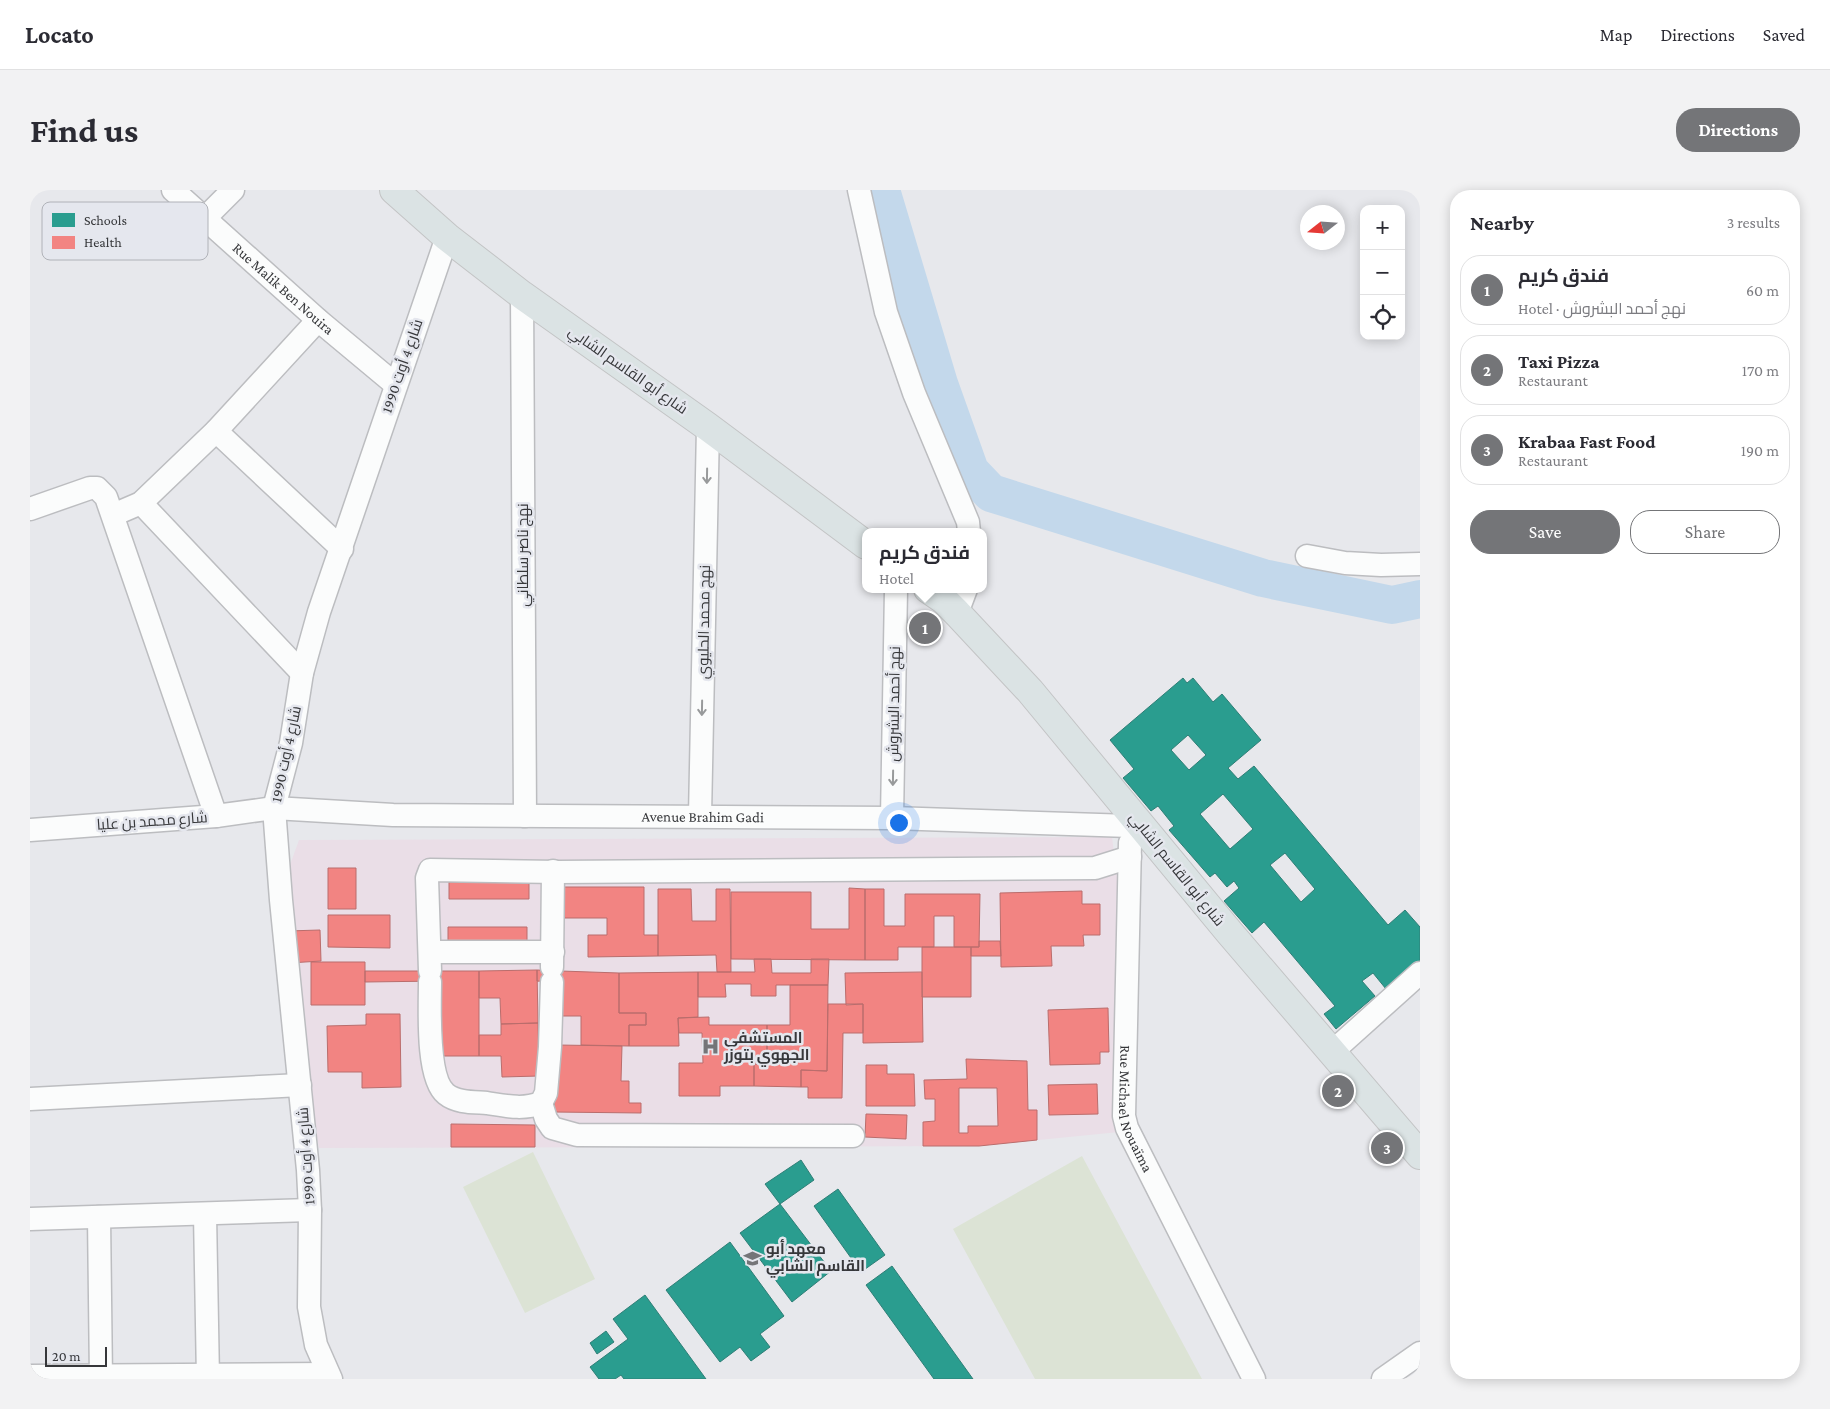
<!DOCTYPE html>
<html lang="en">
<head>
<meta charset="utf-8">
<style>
	:root { --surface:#fff; --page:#f2f2f3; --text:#2b2b33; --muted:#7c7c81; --line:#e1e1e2; --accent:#747578 }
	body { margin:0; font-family:"Crimson Pro",Cairo,serif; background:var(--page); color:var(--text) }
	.controls { position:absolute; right:15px; top:15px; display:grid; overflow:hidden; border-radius:10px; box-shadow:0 2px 12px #0003 }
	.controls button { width:45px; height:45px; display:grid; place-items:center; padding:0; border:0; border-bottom:1px solid var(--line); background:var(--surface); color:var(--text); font:25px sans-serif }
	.compass { position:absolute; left:1270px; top:15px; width:45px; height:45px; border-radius:50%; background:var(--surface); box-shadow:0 2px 12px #0003; rotate:253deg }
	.scale { position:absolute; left:15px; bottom:12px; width:62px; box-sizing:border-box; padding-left:5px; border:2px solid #36373a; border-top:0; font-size:14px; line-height:18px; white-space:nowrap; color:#36373a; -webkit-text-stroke:4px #e5e7ee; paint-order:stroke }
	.you { position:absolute; left:868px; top:632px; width:18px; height:18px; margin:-12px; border:4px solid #fff; border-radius:50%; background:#1a73e8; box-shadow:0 0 0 8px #1a73e833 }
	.badge { display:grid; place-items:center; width:32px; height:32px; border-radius:50%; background:var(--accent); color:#fff; font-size:16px; font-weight:700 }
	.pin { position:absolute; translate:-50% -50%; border:2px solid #fff; box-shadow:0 1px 5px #0006 }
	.popup { position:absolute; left:832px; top:338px; width:125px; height:65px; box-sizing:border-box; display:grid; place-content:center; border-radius:10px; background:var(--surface); filter:drop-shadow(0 1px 4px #0005); font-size:16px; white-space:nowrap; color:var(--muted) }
	.popup b { font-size:19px; color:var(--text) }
	.popup::after { content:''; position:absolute; left:50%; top:100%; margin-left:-10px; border:10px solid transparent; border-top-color:var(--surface) }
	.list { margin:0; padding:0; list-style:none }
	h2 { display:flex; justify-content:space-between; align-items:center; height:65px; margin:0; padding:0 20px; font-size:21px }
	h2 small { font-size:16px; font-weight:400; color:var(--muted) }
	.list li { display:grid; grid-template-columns:32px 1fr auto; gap:15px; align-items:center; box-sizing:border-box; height:70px; margin:0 10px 10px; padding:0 10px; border:1px solid var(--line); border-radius:20px }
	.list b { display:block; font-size:19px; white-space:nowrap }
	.list p { margin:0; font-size:16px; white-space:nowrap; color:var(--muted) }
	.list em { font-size:16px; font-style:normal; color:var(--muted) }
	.actions { display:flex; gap:10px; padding:15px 20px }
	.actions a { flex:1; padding:11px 0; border:1px solid var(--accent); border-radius:20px; text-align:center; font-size:18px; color:var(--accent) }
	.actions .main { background:var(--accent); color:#fff }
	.icon { flex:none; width:28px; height:28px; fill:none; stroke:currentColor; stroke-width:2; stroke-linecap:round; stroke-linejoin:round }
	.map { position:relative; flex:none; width:1390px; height:1189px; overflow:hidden; border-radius:20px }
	header { display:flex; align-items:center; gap:30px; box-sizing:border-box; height:70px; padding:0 25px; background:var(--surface); border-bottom:1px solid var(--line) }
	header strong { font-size:24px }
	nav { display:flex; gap:28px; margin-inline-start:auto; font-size:18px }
	.intro { display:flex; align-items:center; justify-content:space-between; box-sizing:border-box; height:120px; padding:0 30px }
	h1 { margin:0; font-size:35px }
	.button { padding:12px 22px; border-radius:20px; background:var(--accent); color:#fff; font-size:18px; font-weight:700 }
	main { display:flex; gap:30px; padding:0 30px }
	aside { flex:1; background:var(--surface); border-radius:20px; box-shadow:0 2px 12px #0003 }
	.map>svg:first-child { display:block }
	.medical { fill:#eadee7 }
	.green { fill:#dce3d5 }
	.schools { fill:#2a9d8f; stroke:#2e7e76; fill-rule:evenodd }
	.health { fill:#f28482; stroke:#ba6d6c; fill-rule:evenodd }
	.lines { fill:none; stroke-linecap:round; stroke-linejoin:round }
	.river { stroke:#c3d8eb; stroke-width:38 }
	.minor-casing { stroke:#bcbdc0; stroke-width:25 }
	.major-casing { stroke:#c3c4c5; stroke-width:30 }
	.minor { stroke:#fbfcfc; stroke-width:22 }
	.major { stroke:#dbe3e4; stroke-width:28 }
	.oneway { stroke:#989a9b }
	.labels { text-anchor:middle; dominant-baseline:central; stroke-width:5; stroke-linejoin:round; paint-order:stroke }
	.street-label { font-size:15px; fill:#36373a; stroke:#e5e7ee }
	.poi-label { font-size:15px; font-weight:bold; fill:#36373a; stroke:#e5e7ee; text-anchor:start }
	.key { fill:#e5e7ee; stroke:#b0b2b8; stroke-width:1 }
	.key-label { font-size:14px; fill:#36373a }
</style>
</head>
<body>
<header>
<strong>Locato</strong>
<nav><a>Map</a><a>Directions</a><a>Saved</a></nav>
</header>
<div class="intro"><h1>Find us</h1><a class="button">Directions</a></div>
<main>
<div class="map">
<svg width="1390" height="1189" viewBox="0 0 1390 1189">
	<rect width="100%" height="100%" fill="#e7e8ec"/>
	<path class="medical" d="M 1082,647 L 1087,687 L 1089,942 L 949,956 L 289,958 L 257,773 L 253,694 L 269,650 Z"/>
	<path class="green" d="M 503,962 L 565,1089 L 495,1123 L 433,997 Z
		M 1052,966 L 1172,1189 L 1005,1189 L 923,1039 Z"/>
	<path class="schools" d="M 1153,488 L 1157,493 L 1163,488 L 1183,512 L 1192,504 L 1231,550 L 1198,578 L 1208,589 L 1224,576 L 1358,735 L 1375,720 L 1390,737 L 1390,770 L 1356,799 L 1343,783 L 1332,791 L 1345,806 L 1306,839 L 1294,824 L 1305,816 L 1234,732 L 1222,743 L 1194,711 L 1209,698 L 1204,691 L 1197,697 L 1185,683 L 1180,687 L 1139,640 L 1144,636 L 1128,616 L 1121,621 L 1093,588 L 1104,579 L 1080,550 ZM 1158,545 L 1176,565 L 1159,580 L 1141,560 ZM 1193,604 L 1223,639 L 1200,659 L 1170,624 ZM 1255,663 L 1285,699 L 1271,712 L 1240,675 Z
		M 771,970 L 784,990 L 750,1014 L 735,994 Z
		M 808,999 L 855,1065 L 831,1082 L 784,1016 Z
		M 750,1014 L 801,1081 L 762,1112 L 710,1043 Z
		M 700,1052 L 754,1126 L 730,1144 L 740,1157 L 721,1171 L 710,1157 L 690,1172 L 636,1100 Z
		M 862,1076 L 943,1189 L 904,1189 L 836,1095 Z
		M 615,1105 L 676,1189 L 594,1189 L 591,1185 L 585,1189 L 569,1189 L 560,1177 L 598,1149 L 583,1129 Z
		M 576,1141 L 584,1152 L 567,1164 L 560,1153 Z"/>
	<path class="health" d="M 298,678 L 326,678 L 326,719 L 298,719 Z
		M 419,692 L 499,692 L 499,709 L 419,709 Z
		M 533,697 L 614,697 L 614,745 L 628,745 L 628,766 L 558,767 L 558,745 L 577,745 L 577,728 L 533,728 Z
		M 819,698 L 835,699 L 835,770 L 701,769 L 701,702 L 781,702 L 781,739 L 819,739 Z
		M 628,699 L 661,699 L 662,731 L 686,731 L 686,699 L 700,699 L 701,782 L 687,782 L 686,765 L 628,766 Z
		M 835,699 L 854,699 L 854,736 L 875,736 L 875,704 L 950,704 L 949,757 L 924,757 L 924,726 L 904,726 L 904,757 L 868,757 L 868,770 L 835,770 Z
		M 1052,701 L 1052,714 L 1070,714 L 1070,745 L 1053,745 L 1054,756 L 1021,756 L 1022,776 L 971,777 L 970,703 Z
		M 298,725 L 360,725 L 360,758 L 298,757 Z
		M 418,737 L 497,737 L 497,753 L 418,753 Z
		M 290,740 L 291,771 L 259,773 L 257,741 Z
		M 949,751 L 970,751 L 971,766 L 941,766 L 941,757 L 949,757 Z
		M 892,757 L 941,757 L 941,807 L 892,807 Z
		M 724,769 L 741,769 L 742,783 L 781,783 L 781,769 L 799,769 L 798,795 L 746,795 L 746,806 L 721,806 L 721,794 L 695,794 L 696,807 L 668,807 L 668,782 L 725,782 Z
		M 281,772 L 335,772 L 335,815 L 281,815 Z
		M 507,780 L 531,781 L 530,792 L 507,791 Z
		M 507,780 L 508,833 L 471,834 L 470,808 L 449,808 L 449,781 Z
		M 335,781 L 410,781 L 410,791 L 335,792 Z
		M 410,781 L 449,781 L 449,866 L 411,866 Z
		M 531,781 L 589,783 L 589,823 L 616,823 L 616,835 L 599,835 L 599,856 L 551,855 L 551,826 L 530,826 Z
		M 668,782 L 668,827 L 648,828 L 649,856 L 599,856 L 599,835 L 616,835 L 616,823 L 589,823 L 589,783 Z
		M 892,782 L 893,852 L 833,853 L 833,814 L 816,815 L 815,783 Z
		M 760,795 L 798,795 L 797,881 L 771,880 L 771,897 L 724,896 L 724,874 L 737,874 L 737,835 L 760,835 Z
		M 798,814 L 833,814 L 833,843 L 813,843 L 812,908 L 778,908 L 778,897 L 771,897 L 771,880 L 797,881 Z
		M 1078,818 L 1079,862 L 1070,862 L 1070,874 L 1020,875 L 1018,820 Z
		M 336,824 L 370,824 L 371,897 L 332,898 L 332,882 L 298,882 L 297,836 L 336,835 Z
		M 679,827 L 679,835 L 737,835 L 737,874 L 724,874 L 724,896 L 690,896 L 690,906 L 649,906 L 649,873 L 673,873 L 672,843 L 649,843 L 648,828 Z
		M 508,833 L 509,886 L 472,887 L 471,866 L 449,866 L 449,845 L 471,845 L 471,834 Z
		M 528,855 L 592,856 L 591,891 L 599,891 L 599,913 L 611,913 L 611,923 L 524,922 Z
		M 936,869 L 997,871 L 998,920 L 1007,920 L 1007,950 L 949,956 L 893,956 L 893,932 L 905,931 L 905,909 L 895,909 L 894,890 L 937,889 ZM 929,898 L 967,898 L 968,936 L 938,936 L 938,943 L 929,943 Z
		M 836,875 L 857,875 L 857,884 L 884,884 L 885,916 L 836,916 Z
		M 1067,894 L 1068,924 L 1019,925 L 1018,895 Z
		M 836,924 L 877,925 L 876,949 L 835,947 Z
		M 421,934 L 505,935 L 505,957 L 421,957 Z"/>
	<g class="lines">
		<path class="river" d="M 851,0 L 909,194 L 940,281 L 961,303 L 1233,388 L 1362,415 L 1390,409"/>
		<defs>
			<g id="minor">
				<path id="s1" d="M 143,0 L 288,130 L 366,195"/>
				<path d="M 829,0 L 856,122 L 884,203 L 938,332 L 939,342"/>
				<path d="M 174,29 L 203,0"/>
				<path d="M 492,105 L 495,626"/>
				<path d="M 186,241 L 312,359"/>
				<path d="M 111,313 L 272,483"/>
				<path d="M 0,319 L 60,298 L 67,298 L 76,307 L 186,626"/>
				<path d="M 83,325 L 111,313 L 186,241 L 288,130"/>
				<path d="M 1277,366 L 1315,373 L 1351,375 L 1390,374"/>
				<path d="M 927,423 L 936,399"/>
				<path d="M 670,626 L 678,237"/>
				<path d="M 862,628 L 866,399"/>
				<path id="s2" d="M 0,640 L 186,626 L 244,618 L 363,625 L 862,628 L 1100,636"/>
				<path id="s3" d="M 1100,653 L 1094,926 L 1097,938 L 1224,1189"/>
				<path d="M 400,762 L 523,762"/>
				<path d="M 522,777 L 523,681"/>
				<path d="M 400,781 L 397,688 L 400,680 L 528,682 L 1065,678 L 1100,667"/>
				<path d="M 400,792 C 400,817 396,888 416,904 C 427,913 444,912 457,913 C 476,916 493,920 511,913 L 516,903 L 520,857 L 522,792"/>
				<path d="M 1302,862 L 1390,783"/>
				<path d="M 0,909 L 270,895"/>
				<path d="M 511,913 L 516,929 L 522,938 L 547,945 L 823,946"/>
				<path d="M 175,1024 L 178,1189"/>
				<path d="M 69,1027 L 71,1189"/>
				<path d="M 0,1029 L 280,1020"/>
				<path d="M 0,1186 L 298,1184"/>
				<path d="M 301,1189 L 286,1155 L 279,1117 L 280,1020 L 278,980 L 251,710 L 244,618 L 261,553 L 272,483 L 289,422 L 417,47"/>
				<path d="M 1353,1189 L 1390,1163"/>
			</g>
			<path id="major" d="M 364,0 L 417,47 L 492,105 L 678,237 L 836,355
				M 898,399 L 914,410 L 927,423 L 1000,501 L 1199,742 L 1390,965"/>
		</defs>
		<use href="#minor" class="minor-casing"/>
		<use href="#major" class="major-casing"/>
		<use href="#minor" class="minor"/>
		<use href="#major" class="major"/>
	</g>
	<defs><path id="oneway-shaft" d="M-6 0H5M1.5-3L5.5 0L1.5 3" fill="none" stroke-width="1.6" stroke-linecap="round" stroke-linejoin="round" transform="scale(1.25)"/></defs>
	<g class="oneway">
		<use href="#oneway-shaft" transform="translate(677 286) rotate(91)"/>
		<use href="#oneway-shaft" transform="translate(672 518) rotate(91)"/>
		<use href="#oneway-shaft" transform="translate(863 588) rotate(91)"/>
	</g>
	<defs>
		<symbol id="hospital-bare" viewBox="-9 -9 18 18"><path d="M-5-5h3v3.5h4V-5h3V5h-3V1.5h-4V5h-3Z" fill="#747578" stroke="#e5e7ee" stroke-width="2.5" paint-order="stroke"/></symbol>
		<symbol id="school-bare" viewBox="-9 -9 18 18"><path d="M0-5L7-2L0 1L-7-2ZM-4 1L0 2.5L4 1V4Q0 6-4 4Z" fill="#747578" stroke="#e5e7ee" stroke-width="2.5" paint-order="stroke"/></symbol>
	</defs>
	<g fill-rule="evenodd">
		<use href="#hospital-bare" x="668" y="844" width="25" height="25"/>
		<use href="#school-bare" x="710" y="1056" width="25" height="25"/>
	</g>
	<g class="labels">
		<g class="street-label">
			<text stroke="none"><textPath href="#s1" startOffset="148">Rue Malik Ben Nouira</textPath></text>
			<text transform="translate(372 176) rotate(-71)">شارع 4 أوت 1990</text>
			<text transform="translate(598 180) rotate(35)">شارع أبو القاسم الشابي</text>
			<text transform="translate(493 365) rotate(-90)">نهج ناصر سلطاني</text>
			<text transform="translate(674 432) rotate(-89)">نهج محمد الحليوي</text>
			<text transform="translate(864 514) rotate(-89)">نهج أحمد البشروش</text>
			<text transform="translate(256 564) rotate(-78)">شارع 4 أوت 1990</text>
			<text stroke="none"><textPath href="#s2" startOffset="674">Avenue Brahim Gadi</textPath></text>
			<text transform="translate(122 631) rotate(-4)">شارع محمد بن عليا</text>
			<text transform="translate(1147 679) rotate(51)">شارع أبو القاسم الشابي</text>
			<text stroke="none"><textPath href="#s3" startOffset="268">Rue Michael Nouaïma</textPath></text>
			<text transform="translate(276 966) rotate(-94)">شارع 4 أوت 1990</text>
		</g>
		<g class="poi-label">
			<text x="694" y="848">المستشفى<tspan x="694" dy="17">الجهوي بتوزر</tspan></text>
			<text x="736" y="1059">معهد أبو<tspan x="736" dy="17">القاسم الشابي</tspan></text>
		</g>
	</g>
	<rect x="12" y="12" width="166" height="58" rx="8" class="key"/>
	<rect x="22" y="23" width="23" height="14" fill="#2a9d8f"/>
	<rect x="22" y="46" width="23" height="13" fill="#f28482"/>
	<g class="key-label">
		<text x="54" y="35">Schools</text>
		<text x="54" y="57">Health</text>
	</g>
</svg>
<div class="controls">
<button>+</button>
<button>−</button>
<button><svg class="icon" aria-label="locate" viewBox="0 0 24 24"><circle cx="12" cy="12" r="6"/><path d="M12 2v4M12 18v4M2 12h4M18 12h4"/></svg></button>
</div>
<svg class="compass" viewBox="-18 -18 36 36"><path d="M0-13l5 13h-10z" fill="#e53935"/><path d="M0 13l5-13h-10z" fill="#7c7c81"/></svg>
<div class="scale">20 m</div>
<div class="you"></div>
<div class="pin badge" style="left:895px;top:438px">1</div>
<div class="popup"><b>فندق كريم</b>Hotel</div>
<div class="pin badge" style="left:1308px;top:901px">2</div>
<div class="pin badge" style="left:1357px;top:958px">3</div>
</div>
<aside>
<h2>Nearby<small>3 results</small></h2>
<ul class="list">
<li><span class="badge">1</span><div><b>فندق كريم</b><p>Hotel · نهج أحمد البشروش</p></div><em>60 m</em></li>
<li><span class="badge">2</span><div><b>Taxi Pizza</b><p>Restaurant</p></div><em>170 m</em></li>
<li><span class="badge">3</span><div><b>Krabaa Fast Food</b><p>Restaurant</p></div><em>190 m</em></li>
</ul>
<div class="actions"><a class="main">Save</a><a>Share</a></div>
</aside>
</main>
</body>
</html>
